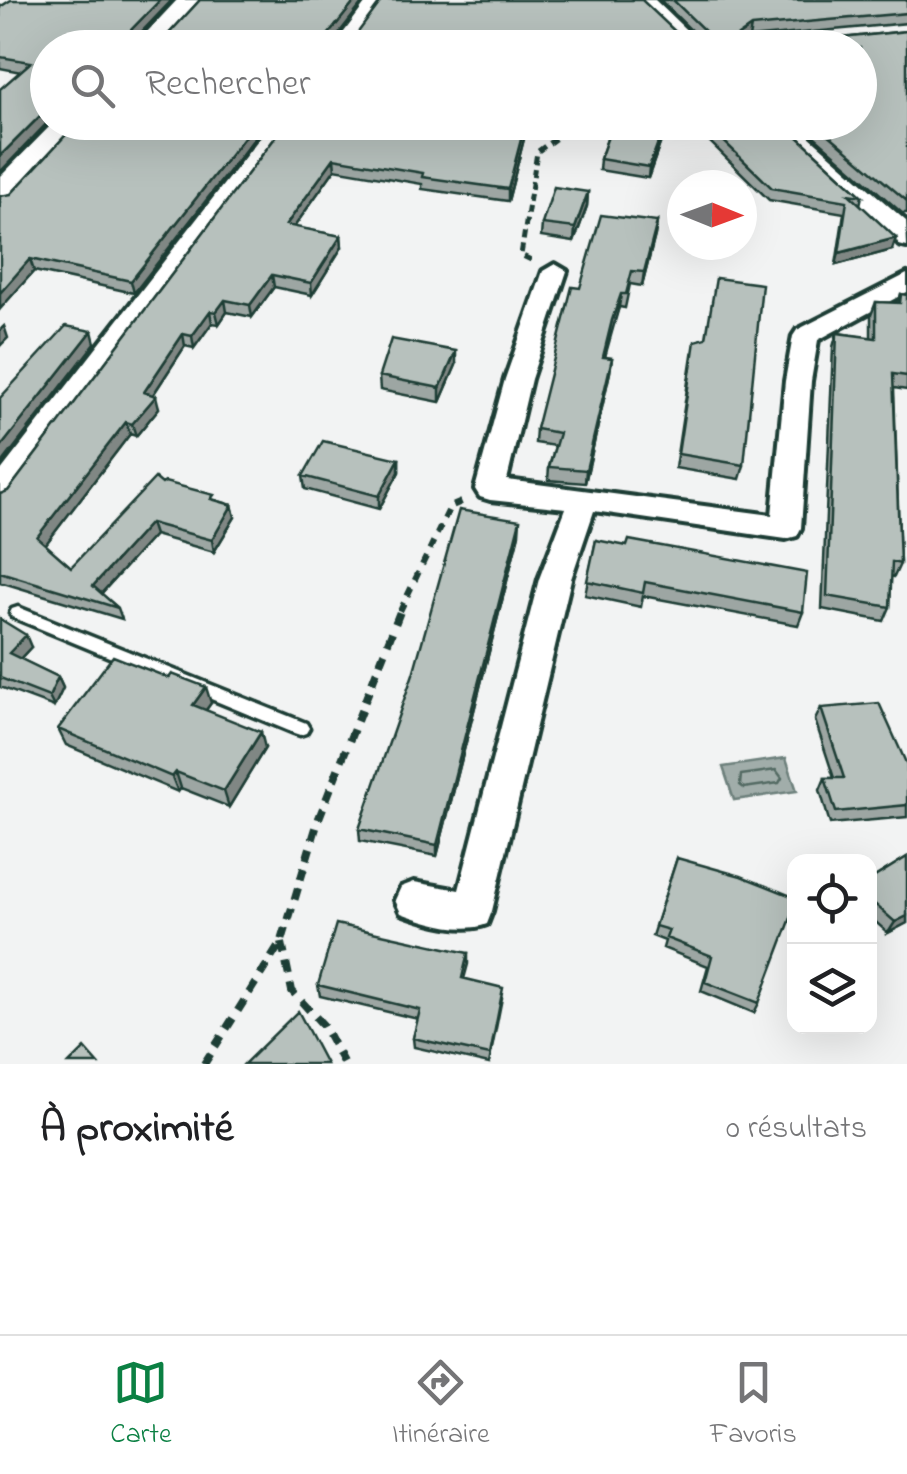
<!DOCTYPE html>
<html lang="fr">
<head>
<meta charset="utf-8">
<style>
	:root { --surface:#fff; --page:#f2f2f2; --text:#202124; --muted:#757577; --line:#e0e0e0; --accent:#0b8043 }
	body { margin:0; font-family:"Indie Flower",sans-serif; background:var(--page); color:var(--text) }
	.controls { position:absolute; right:30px; bottom:30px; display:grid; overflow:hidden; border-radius:20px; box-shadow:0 10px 40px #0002 }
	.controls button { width:90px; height:90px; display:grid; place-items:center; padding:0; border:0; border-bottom:2px solid var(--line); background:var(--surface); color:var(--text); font:50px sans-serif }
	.compass { position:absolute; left:667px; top:170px; width:90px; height:90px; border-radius:50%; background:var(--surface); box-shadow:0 10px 40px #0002; rotate:91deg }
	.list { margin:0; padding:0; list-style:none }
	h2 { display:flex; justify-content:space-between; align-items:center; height:130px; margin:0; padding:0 40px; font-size:42px }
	h2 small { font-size:32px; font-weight:400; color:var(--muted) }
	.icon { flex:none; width:55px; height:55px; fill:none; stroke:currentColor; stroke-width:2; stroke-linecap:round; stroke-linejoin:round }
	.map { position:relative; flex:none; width:907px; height:1064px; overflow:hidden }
	.search { position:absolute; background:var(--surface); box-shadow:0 10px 40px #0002; left:30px; right:30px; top:30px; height:110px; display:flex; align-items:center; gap:25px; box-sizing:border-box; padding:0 35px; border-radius:55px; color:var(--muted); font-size:38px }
	.sheet { height:270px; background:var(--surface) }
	nav { display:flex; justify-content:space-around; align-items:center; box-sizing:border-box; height:140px; border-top:2px solid var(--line); background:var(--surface); font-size:28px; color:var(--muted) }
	nav a { display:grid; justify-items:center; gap:5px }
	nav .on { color:var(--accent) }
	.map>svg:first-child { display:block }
	.water { fill:#a1adaa; stroke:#6d807b; stroke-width:2.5 }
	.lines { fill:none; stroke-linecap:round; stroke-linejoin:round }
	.shore { stroke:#536a63; stroke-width:2.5 }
	.service-casing { stroke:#1f3d34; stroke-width:7 }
	.minor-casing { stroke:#1f3d34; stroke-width:8 }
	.secondary-casing { stroke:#1f3d34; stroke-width:7 }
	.path-far2 { stroke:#1f3d34; stroke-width:5; stroke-dasharray:8 5; stroke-linecap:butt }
	.path-far1 { stroke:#1f3d34; stroke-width:6; stroke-dasharray:9 8; stroke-linecap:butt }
	.path { stroke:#1f3d34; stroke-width:8; stroke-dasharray:12 9; stroke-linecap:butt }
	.service { fill:#fff; fill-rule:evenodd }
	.minor { fill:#fff; fill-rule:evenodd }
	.secondary { fill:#fff; fill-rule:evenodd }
	.wall { fill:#9da6a3; stroke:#1f3d34; stroke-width:2.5 }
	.shaded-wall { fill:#808784; stroke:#1f3d34; stroke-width:2.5 }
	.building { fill:#b7c1bd; stroke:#1f3d34; stroke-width:2.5 }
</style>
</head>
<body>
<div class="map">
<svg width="907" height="1064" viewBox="0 0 907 1064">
	<rect width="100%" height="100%" fill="#f2f3f3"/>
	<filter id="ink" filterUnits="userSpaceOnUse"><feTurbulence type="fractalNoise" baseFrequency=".01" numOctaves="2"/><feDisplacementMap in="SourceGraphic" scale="20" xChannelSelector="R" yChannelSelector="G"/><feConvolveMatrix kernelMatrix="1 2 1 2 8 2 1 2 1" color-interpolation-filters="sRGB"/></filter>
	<g filter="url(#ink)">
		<path class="water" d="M 786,758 L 797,791 L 734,800 L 723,767 Z"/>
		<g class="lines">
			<path class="shore" d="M 776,770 L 782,778 L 779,783 L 744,788 L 740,785 L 741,775 Z"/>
			<defs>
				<path id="service" d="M 18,607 L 306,723 L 309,728 L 306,733 L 300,735 L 294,733 L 12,617 L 10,613 L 12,609 Z"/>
				<path id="minor" d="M 368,0 L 387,0 L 351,48 L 332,48 Z
					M 635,0 L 655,0 L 705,48 L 684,48 Z
					M 272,122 L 293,122 L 10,501 L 0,504 L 0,472 Z
					M 770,122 L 793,122 L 906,221 L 907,247 L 899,245 L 889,230 Z
					M 555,264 L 567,271 L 531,379 L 507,480 L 772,515 L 785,381 L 793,336 L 797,330 L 907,274 L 907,292 L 818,340 L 811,381 L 801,528 L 797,536 L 786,539 L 594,511 L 571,579 L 492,911 L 487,924 C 462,934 425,922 401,913 L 395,900 L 401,887 L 414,882 L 459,890 L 539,579 L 566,508 L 490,500 L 480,497 L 475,489 L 505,379 L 543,271 Z"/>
				<path id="secondary" d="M 177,0 L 207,0 L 163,48 L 132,48 Z
					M 54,122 L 87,122 L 12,203 L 0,206 L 0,177 Z"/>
			</defs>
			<use href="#service" class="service-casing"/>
			<use href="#minor" class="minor-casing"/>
			<use href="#secondary" class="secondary-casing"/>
			<path class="path-far2" d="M 531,260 L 521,255 L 537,152 L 578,122"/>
			<path class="path-far1" d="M 400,611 L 450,507 L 466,500"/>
			<path class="path" d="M 282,943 L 292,991 L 323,1025 L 344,1064
				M 204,1064 L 282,941 L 319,818 L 401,609"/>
			<use href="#service" class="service"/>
			<use href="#minor" class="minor"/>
			<use href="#secondary" class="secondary"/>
		</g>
		<path class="wall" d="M 200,0 L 365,0 L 334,39 L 701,40 L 660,0 L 907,0 L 907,23 L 749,38 L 746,41 L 814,41 L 907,31 L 907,213 L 902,213 L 798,122 L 860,122 L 860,48 L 21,72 L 0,68 L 0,7 L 135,39 L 164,39 Z
			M 78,122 L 267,122 L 134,293 L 34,271 L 0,309 L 11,194 Z
			M 287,122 L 568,122 L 554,132 L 525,135 L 508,201 L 422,189 L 422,184 L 335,169 L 294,227 L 341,236 L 342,247 L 312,295 L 274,287 L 252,317 L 227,312 L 219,324 L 212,323 L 194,348 L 185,346 L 153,395 L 159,408 L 136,436 L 130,434 L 45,545 L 71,567 L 162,484 L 232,505 L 235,517 L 214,552 L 154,535 L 101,594 L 118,608 L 122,619 L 0,582 L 0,494 L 8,491 Z
			M 613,122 L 782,122 L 862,196 L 860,205 L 892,250 L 836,265 L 844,213 L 769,200 L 700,132 L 661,141 L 648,178 L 599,170 L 600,159 Z
			M 588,192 L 587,206 L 574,242 L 541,237 L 542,224 Z
			M 657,222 L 655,235 L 642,286 L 630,284 L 625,308 L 619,307 L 610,333 L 605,357 L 612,358 L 610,372 L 585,483 L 548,480 L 549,467 L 555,446 L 535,443 L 536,429 L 580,288 Z
			M 901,294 L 907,295 L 907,390 L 894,388 L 900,564 L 894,577 L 891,576 L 890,607 L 884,621 L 822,609 L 833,347 L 837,333 L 871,338 L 871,315 L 876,302 L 898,303 Z
			M 692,355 L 744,465 L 740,479 L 675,468 Z
			M 456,365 L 440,402 L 380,390 L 379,376 Z
			M 399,459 L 399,472 L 379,509 L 305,489 L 303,476 Z
			M 519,534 L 437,856 L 360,841 L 359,829 Z
			M 596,540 L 803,612 L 798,625 L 643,596 L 641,607 L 585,595 Z
			M 0,619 L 31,647 L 20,659 L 58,677 L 63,688 L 54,707 L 0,687 Z
			M 211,703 L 206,710 L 265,748 L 229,807 L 181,788 L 178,792 L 66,745 L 58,729 Z
			M 821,708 L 907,765 L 907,817 L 830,824 L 820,790 L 825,778 L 834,778 L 815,720 Z
			M 907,857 L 907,923 L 888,933 L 870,917 L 870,880 Z
			M 677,858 L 759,1003 L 754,1013 L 701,991 L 708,966 L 663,948 L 665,941 L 652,936 Z
			M 468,953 L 468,964 L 464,979 L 502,998 L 489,1064 L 414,1047 L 413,1038 L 418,1019 L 320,996 L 318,985 Z"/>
		<path class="shaded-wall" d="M 160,0 L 172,0 L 129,45 L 127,34 Z
			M 356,0 L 365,0 L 329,46 L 328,35 Z
			M 751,27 L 749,38 L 736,48 L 738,36 Z
			M 48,108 L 48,122 L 0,172 L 0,156 Z
			M 256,122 L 267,122 L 134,293 L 131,281 Z
			M 555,122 L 568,122 L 554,132 Z
			M 693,122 L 702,122 L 700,132 L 661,141 L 648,178 L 649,167 L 663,129 Z
			M 525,124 L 525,135 L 508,201 L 508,189 Z
			M 334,158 L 335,169 L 287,237 L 286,225 Z
			M 588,192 L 587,206 L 574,242 L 575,228 Z
			M 657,222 L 655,235 L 642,286 L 644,272 Z
			M 341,236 L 342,247 L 312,295 L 311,283 Z
			M 896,238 L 892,250 L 836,265 L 839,253 Z
			M 30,259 L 34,271 L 0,309 L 0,293 Z
			M 272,275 L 274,287 L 252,317 L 250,305 Z
			M 621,294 L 619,307 L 601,371 L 612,320 Z
			M 225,300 L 227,312 L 219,324 L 216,312 Z
			M 210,311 L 212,323 L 194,348 L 192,336 Z
			M 4,326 L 8,338 L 0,346 L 0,330 Z
			M 92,331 L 95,343 L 0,466 L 0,448 Z
			M 183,334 L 185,346 L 147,404 L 144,392 Z
			M 456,351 L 456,365 L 440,402 L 440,388 Z
			M 612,358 L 610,372 L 585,483 L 586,470 Z
			M 156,396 L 159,408 L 136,436 L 132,424 Z
			M 126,422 L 130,434 L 42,549 L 37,537 Z
			M 399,459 L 399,472 L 379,509 L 379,496 Z
			M 232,505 L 235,517 L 214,552 L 212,540 Z
			M 520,520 L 519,534 L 437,856 L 437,845 Z
			M 150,523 L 154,535 L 97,598 L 93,586 Z
			M 26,635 L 31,647 L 15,664 L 9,653 Z
			M 58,677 L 63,688 L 54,707 L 49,697 Z
			M 206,687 L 211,703 L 198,721 L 193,705 Z
			M 261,732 L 265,748 L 229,807 L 224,791 Z
			M 176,772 L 181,788 L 178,792 L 172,777 Z
			M 907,916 L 907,923 L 888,933 L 895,922 Z"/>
		<path class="building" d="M 11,0 L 160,0 L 127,34 L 127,39 L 164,39 L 200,0 L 356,0 L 328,35 L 329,40 L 353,39 L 382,0 L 642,0 L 683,39 L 707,41 L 711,37 L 673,0 L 907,0 L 907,13 L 751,27 L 738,36 L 742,41 L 814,41 L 907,31 L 907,201 L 814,122 L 860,122 L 860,48 L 48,48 L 48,108 L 0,156 L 0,89 L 31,62 L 0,57 L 0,7 Z
			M 78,122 L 256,122 L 131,281 L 30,259 L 0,293 L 0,196 L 11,194 Z
			M 287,122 L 538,122 L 525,124 L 508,189 L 422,177 L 423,173 L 334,158 L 286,225 L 341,236 L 311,283 L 272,275 L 250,305 L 225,300 L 216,312 L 210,311 L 192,336 L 183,334 L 144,392 L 156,396 L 132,424 L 126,422 L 37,537 L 71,567 L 155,478 L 162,484 L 165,482 L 214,495 L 211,499 L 232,505 L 212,540 L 150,523 L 93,586 L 118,608 L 0,572 L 0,494 L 8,491 Z
			M 613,122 L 693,122 L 663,129 L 649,167 L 600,159 Z
			M 704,122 L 782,122 L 862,196 L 849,194 L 896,238 L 839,253 L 847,201 L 772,188 Z
			M 554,187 L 588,192 L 575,228 L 542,224 Z
			M 601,215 L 657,222 L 644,272 L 632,271 L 626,294 L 621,294 L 612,320 L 603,357 L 612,358 L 586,470 L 549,467 L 559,433 L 536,429 L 572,287 L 580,288 Z
			M 716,278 L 762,284 L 744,465 L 678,454 L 695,341 L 706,338 Z
			M 901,294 L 907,295 L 907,376 L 893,374 L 900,564 L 892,562 L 890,607 L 827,596 L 837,333 L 876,338 L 876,302 L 900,303 Z
			M 66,326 L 92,331 L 0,448 L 0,398 Z
			M 391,339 L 456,351 L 440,388 L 379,376 Z
			M 323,441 L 399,459 L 379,496 L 303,476 Z
			M 459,510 L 520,520 L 437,845 L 359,829 L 413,674 Z
			M 596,540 L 627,546 L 629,540 L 807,573 L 803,612 L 645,582 L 643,593 L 587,581 Z
			M 0,619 L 26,635 L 9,653 L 58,677 L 49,697 L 0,678 Z
			M 113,656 L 169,678 L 172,674 L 206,687 L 193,705 L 261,732 L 224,791 L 176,772 L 172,777 L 58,729 Z
			M 879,703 L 907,765 L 907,805 L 836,812 L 825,778 L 844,778 L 821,708 Z
			M 907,857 L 907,916 L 895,922 L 870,900 L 870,880 Z
			M 677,858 L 741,876 L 794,897 L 794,910 L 759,1003 L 705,982 L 712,956 L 666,938 L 669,930 L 655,926 Z
			M 336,924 L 468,953 L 462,978 L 503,988 L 490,1055 L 413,1038 L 420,1010 L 318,985 Z
			M 298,1011 L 326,1064 L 244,1064 Z
			M 85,1048 L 99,1064 L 69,1064 Z"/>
	</g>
</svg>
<div class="controls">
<button><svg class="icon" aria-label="locate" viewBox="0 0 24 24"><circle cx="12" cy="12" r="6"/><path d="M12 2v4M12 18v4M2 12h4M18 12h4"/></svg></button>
<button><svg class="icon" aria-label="layers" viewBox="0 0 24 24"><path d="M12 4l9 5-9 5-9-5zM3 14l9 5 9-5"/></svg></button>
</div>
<svg class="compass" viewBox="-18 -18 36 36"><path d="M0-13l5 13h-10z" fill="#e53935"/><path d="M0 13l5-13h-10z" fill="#757577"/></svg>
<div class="search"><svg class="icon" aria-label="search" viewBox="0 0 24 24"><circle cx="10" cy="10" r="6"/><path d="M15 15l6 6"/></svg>Rechercher</div>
</div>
<section class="sheet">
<h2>À proximité<small>0 résultats</small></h2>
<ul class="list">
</ul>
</section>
<nav>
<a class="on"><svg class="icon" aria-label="map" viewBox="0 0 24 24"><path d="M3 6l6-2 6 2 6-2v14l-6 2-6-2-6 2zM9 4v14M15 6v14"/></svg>Carte</a>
<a><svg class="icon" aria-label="directions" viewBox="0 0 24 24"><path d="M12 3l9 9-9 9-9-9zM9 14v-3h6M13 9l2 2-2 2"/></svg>Itinéraire</a>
<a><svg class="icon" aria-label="saved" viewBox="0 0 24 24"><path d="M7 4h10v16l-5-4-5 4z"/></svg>Favoris</a>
</nav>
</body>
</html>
